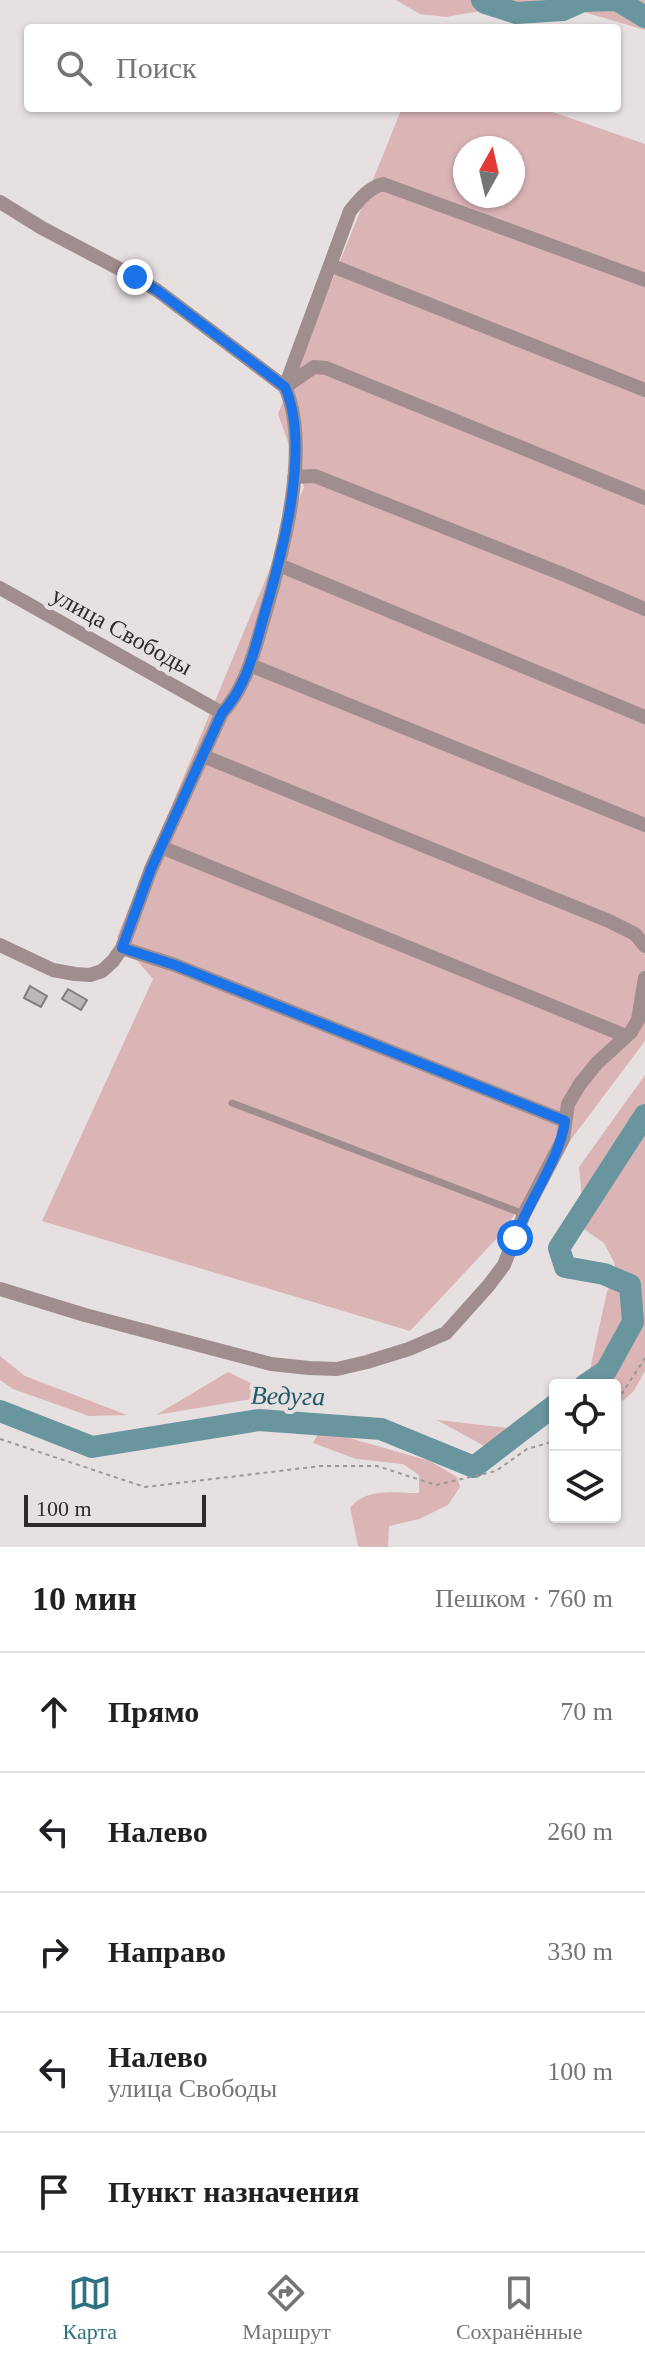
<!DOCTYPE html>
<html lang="ru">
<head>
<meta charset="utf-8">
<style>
	:root { --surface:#fff; --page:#f6f6f6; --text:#202124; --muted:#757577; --line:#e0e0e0; --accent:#2d7281 }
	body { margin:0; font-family:"Times New Roman",serif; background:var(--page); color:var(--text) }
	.controls { position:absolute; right:24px; bottom:24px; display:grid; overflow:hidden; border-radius:8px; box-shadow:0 2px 6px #0004 }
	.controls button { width:72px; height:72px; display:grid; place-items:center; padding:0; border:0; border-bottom:2px solid var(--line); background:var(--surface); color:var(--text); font:40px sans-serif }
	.compass { position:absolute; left:453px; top:136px; width:72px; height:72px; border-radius:50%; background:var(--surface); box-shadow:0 2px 6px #0004; rotate:8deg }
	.scale { position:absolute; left:24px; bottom:20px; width:182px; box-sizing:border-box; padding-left:8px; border:4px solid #2e2b2b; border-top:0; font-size:22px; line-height:28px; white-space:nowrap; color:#2e2b2b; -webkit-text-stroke:6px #e7e0e0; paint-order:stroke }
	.stop { position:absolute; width:24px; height:24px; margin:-18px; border:6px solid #1a73e8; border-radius:50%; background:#fff }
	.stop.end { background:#1a73e8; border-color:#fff; box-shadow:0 2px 8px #0008 }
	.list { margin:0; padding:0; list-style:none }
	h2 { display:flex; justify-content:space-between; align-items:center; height:104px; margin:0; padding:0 32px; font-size:34px }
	h2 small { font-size:26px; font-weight:400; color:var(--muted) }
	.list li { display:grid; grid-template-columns:52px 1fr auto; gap:24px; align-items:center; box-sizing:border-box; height:120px; padding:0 32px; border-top:2px solid var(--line) }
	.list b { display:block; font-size:30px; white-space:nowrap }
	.list p { margin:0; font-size:26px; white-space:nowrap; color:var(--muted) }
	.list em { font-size:26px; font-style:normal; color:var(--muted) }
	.icon { flex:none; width:44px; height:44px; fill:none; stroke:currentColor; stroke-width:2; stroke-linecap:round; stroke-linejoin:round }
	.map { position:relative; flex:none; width:645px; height:1547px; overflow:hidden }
	.search { position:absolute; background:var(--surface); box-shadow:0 2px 6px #0004; left:24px; right:24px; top:24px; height:88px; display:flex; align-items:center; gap:20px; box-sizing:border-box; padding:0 28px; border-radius:8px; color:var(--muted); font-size:30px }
	.sheet { height:704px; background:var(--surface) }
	nav { display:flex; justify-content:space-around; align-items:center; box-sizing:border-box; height:112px; border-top:2px solid var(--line); background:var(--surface); font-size:22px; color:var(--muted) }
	nav a { display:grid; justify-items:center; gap:4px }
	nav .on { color:var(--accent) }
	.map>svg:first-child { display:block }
	.green { fill:#dbb4b6; fill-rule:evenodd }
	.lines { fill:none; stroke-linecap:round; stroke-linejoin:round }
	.river { stroke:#69959f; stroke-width:22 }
	.building { fill:#beb7b7; stroke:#837c7d; stroke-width:2 }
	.path { stroke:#9d9898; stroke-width:2; stroke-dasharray:4 4; stroke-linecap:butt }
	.service { stroke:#a08d8e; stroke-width:7 }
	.minor { stroke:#a08d8e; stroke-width:14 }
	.route { stroke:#1a73e8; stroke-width:10 }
	.labels { text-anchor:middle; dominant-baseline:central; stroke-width:8; stroke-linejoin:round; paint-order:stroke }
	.street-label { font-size:24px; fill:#2e2b2b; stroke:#e7e0e0 }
	.water-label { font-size:26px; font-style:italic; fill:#1d5966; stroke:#e7e0e0 }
</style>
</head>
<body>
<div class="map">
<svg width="645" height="1547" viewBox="0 0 645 1547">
	<rect width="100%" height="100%" fill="#e7e0e0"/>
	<path class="green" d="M 396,0 L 645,0 L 645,30 L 543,0 L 446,17 L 420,14 Z
		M 402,108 L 541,108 L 645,144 L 645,1041 L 497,1238 L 410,1331 L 42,1221 L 153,979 L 117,937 L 304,487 L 278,414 ZM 465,148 L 513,148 L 513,196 L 465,196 Z
		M 645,1075 L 645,1371 L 633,1392 L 615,1407 L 615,1385 L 580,1385 L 590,1369 L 607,1292 L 616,1272 L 614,1262 L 604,1243 L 585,1230 L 579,1167 Z
		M 0,1356 L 25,1376 L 127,1415 L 89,1416 L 13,1389 L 0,1380 Z
		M 228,1372 L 275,1395 L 156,1415 Z
		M 437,1420 L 509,1428 L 486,1447 Z
		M 318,1434 L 339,1435 L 430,1461 L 457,1477 L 460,1487 L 448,1505 L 419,1519 L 389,1526 L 388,1547 L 360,1547 L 358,1545 L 350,1508 C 366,1487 396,1493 419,1493 L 419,1475 L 403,1464 L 356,1459 L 313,1443 Z"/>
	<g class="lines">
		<path class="river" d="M 482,0 L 485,3 L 516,13 L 563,10 L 583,1 L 615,0
			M 617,0 L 645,17
			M 585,1385 L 606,1371 L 633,1322 L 630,1285 L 604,1274 L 565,1267 L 559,1248 L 645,1115
			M 0,1411 L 92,1447 L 259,1420 L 381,1429 L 474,1467 L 555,1405"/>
	</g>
	<path class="building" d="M 30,986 L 47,996 L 41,1007 L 24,998 Z
		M 68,989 L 87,1000 L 81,1010 L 62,999 Z"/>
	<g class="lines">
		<path class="path" d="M 615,1409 L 621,1395 L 645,1358
			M 0,1439 L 145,1487 L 321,1466 L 377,1466 L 436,1485 L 496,1471 L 527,1449 L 555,1441"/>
		<path class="service" d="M 232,1103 L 524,1214"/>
		<path class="minor" d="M 0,202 L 42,228 L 135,277 L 158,291 L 285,387
			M 330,265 L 645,390
			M 285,387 L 314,367 L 326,368 L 645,498
			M 294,477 L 315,476 L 565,575 L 645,609
			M 279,565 L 645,717
			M 0,588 L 222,713
			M 250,665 L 645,825
			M 203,756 L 609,921 L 635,934 L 645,946
			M 161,847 L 626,1036
			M 0,945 L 53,970 L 75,974 L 90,975 L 102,971 L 113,961 L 122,948 L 151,869 L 222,713 C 247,686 254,651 264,618 C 282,556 312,448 285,387 L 350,211 C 359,200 368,188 383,184 L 645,280
			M 122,948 L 175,965 L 565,1121
			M 0,1289 L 85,1315 L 271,1364 L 309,1368 L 337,1369 L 367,1362 L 409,1349 L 446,1333 L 489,1285 L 504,1265 L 524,1214 L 563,1139 L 568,1104 L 580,1084 L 597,1063 L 631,1032 L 638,1020 L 645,978"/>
	</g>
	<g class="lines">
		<path class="route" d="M 135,277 L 158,291 L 285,387 C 311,447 283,551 265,612 C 255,647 248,685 222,713 L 151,869 L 122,948 L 175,965 L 565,1121 C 560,1159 529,1200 515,1238"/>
	</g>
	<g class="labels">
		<g class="street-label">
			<text transform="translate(122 631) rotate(29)">улица Свободы</text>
		</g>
		<g class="water-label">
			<text transform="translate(288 1396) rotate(1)">Ведуга</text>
		</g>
	</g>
</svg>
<div class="controls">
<button><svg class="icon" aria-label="locate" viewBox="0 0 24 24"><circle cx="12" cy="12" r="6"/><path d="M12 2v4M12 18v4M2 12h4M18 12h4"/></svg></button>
<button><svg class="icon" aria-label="layers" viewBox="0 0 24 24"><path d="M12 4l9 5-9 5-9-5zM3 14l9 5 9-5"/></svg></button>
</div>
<svg class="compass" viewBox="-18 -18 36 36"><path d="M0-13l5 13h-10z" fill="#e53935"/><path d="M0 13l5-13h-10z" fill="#757577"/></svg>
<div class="scale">100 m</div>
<div class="stop" style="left:515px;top:1238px"></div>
<div class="stop end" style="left:135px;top:277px"></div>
<div class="search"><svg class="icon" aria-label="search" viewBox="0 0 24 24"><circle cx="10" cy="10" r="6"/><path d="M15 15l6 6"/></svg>Поиск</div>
</div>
<section class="sheet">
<h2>10 мин<small>Пешком · 760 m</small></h2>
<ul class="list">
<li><svg class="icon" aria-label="ahead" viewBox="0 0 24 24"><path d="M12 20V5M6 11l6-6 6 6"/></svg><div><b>Прямо</b></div><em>70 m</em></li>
<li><svg class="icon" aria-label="left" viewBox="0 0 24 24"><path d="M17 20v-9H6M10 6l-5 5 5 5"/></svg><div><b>Налево</b></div><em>260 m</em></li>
<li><svg class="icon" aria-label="right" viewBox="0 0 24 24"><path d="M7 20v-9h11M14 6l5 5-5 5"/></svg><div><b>Направо</b></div><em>330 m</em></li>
<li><svg class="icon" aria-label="left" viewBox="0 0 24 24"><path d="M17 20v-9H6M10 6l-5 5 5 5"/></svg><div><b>Налево</b><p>улица Свободы</p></div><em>100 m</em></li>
<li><svg class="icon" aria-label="arrive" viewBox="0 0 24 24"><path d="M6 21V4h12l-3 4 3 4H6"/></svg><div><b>Пункт назначения</b></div></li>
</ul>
</section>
<nav>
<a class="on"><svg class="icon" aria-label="map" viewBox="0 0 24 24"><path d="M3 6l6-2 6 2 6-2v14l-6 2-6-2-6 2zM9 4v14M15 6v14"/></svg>Карта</a>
<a><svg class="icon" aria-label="directions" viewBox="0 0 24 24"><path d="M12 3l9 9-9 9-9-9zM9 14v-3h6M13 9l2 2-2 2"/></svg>Маршрут</a>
<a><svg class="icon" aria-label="saved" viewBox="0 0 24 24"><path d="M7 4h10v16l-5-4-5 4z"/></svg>Сохранённые</a>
</nav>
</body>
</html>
